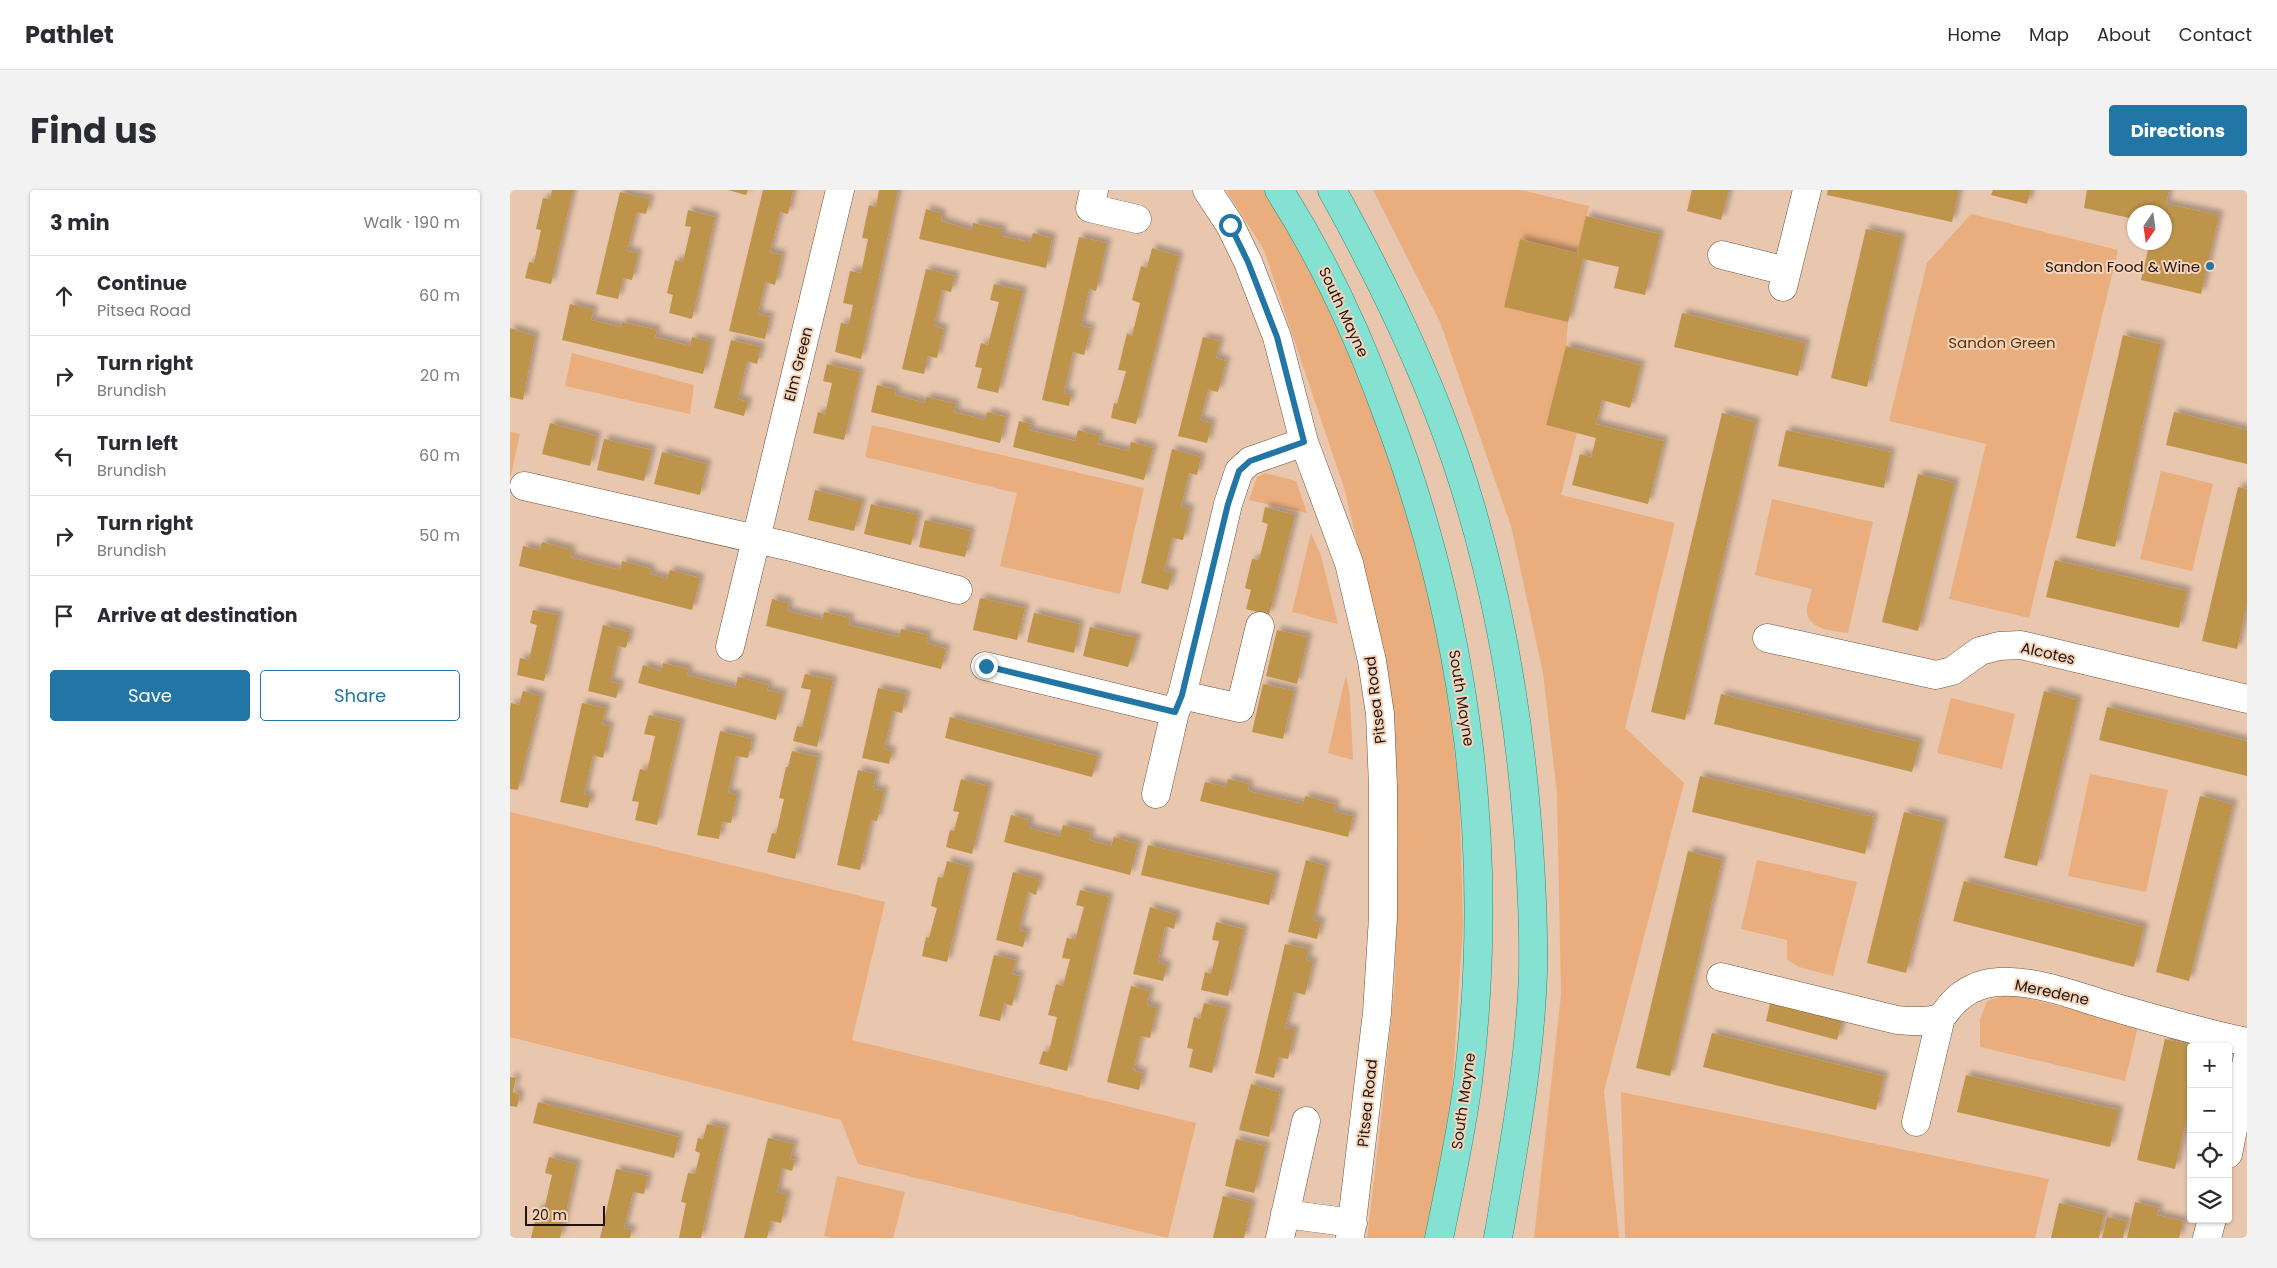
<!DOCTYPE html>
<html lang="en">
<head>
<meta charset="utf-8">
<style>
	:root { --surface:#fff; --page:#f2f2f3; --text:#2b2b33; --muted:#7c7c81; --line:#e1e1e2; --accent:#2176a6 }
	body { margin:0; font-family:Poppins,sans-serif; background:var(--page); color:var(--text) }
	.controls { position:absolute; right:15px; bottom:15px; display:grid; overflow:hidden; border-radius:5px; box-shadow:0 1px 4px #0004 }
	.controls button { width:45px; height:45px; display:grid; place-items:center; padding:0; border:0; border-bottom:1px solid var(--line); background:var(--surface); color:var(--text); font:25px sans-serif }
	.compass { position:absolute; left:1617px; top:15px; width:45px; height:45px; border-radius:50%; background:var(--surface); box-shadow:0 1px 4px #0004; rotate:193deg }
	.scale { position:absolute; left:15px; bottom:12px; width:80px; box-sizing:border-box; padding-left:5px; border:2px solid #20140b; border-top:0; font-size:14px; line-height:18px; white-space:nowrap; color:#20140b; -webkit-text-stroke:4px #f6d4bb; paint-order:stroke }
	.stop { position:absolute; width:15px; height:15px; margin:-11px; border:4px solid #2176a6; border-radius:50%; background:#fff }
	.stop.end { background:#2176a6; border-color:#fff; box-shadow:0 1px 5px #0008 }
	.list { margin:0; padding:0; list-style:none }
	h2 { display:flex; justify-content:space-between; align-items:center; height:65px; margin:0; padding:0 20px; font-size:21px }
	h2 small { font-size:16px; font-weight:400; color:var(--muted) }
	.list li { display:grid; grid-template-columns:32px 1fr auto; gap:15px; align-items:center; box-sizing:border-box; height:80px; padding:0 20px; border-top:1px solid var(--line) }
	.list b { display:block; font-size:19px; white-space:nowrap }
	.list p { margin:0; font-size:16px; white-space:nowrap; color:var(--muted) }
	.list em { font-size:16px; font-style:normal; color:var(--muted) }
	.actions { display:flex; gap:10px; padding:15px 20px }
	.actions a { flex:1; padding:11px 0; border:1px solid var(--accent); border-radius:5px; text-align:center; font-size:18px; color:var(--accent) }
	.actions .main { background:var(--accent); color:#fff }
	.icon { flex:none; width:28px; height:28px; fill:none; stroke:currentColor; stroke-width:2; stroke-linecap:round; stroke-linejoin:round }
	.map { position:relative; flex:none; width:1737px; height:1048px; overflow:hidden; border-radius:5px }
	header { display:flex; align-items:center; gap:30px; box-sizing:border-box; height:70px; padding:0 25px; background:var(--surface); border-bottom:1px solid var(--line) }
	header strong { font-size:24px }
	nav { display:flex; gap:28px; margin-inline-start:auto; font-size:18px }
	.intro { display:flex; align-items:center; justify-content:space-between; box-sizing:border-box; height:120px; padding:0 30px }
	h1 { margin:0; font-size:35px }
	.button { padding:12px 22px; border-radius:5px; background:var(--accent); color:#fff; font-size:18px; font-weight:700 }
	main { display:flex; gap:30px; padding:0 30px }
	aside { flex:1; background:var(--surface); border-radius:5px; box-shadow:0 1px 4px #0004 }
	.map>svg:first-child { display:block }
	.green { fill:#eaad7d }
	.building { fill:#be944c; filter:url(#shadow) }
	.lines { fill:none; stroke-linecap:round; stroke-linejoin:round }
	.street-casing { stroke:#70533d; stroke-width:29 }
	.primary-casing { stroke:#2c8d7a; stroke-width:29 }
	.street { stroke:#fff; stroke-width:28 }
	.primary { stroke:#85e2d3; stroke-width:28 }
	.route { stroke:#2176a6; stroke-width:6 }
	.poi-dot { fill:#2176a6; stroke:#f6d4bb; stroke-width:2 }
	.labels { text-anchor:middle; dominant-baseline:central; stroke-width:4; stroke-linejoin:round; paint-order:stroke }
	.poi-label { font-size:15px; fill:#20140b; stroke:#f6d4bb; text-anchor:end }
	.street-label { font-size:15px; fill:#20140b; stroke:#f6d4bb }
	.park-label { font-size:15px; fill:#5a3006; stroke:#f6d4bb }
</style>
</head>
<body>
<header>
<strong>Pathlet</strong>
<nav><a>Home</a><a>Map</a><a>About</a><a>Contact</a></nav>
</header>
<div class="intro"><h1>Find us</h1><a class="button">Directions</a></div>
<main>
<aside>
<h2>3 min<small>Walk · 190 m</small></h2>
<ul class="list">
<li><svg class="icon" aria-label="ahead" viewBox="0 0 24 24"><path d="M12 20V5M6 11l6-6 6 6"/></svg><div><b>Continue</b><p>Pitsea Road</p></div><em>60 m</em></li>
<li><svg class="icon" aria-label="right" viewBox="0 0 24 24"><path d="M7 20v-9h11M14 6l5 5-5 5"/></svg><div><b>Turn right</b><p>Brundish</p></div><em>20 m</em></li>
<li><svg class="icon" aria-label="left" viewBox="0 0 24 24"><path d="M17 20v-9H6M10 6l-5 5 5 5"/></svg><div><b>Turn left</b><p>Brundish</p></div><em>60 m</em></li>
<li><svg class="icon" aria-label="right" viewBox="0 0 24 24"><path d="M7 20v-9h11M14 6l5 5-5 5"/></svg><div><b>Turn right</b><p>Brundish</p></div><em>50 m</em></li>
<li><svg class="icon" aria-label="arrive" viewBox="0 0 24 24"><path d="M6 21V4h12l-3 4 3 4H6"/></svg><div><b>Arrive at destination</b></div></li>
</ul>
<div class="actions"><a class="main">Save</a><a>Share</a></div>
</aside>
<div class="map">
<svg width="1737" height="1048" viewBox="0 0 1737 1048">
	<defs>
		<filter id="shadow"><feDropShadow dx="4.5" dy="-4.5" stdDeviation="2.5" flood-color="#0004"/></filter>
	</defs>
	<rect width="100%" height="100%" fill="#e8c7ae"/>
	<path class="green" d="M 716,0 L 754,0 L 796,71 L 834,147 L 876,247 L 929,440 L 949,598 L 953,734 L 941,917 L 916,1048 L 857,1048 L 871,931 L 885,792 L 888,645 L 883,534 L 872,460 L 835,301 L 754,60 Z
		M 863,0 L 1011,0 L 1079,16 L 1067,63 L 1010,49 L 994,116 L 1058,132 L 1056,156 L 1036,235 L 1067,243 L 1051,305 L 1165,333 L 1115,538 L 1174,593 L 1094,901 L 1109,1048 L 1024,1048 L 1051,805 L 1047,603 L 1033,483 L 1001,336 L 930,132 Z
		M 1461,24 L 1608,60 L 1519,428 L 1439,409 L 1476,254 L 1379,231 L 1417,73 Z
		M 62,163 L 184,195 L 180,224 L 55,196 Z
		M 362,235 L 634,298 L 610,404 L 490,376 L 507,303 L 355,267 Z
		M 0,242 L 10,244 L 0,289 Z
		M 1651,281 L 1703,294 L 1682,381 L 1630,369 Z
		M 755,283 L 786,291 L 797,323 L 739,310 L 747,287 Z
		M 1262,309 L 1363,332 L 1338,443 C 1326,441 1299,440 1297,423 C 1296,416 1301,406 1302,399 L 1245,385 Z
		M 801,343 L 811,366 L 828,434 L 782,422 Z
		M 836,485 L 840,506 L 843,570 L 818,563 Z
		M 1441,508 L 1505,524 L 1492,579 L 1427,563 Z
		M 1580,584 L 1658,600 L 1636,702 L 1558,686 Z
		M 0,622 L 375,712 L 342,850 L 686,933 L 658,1048 L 348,974 L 331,930 L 0,847 Z
		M 1247,670 L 1347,692 L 1323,786 L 1289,777 L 1277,770 L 1277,750 L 1231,739 Z
		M 1500,804 L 1628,836 L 1615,891 L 1470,857 L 1470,830 L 1477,811 Z
		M 1111,902 L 1539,989 L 1525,1048 L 1115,1048 Z
		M 327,986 L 395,1002 L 383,1048 L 321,1048 L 314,1046 Z"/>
	<path class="building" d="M 42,0 L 63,0 L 41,94 L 15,88 L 19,72 L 24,73 L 31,40 L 26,39 L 33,8 L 40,9 Z
		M 218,0 L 238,0 L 236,5 Z
		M 253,0 L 283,0 L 278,24 L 270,22 L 260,62 L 272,65 L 265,95 L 255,92 L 248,124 L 260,127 L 255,149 L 219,141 Z
		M 369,0 L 388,0 L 351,169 L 325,162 L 331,133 L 339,134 L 343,115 L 333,113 L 340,81 L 351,83 L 358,49 L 352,48 L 359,15 L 366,17 Z
		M 1182,0 L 1219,0 L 1211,30 L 1177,21 Z
		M 1318,0 L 1449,0 L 1442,32 L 1317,5 Z
		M 1483,0 L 1521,0 L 1517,14 L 1481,5 Z
		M 1577,0 L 1659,0 L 1656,14 L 1709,25 L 1691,104 L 1631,90 L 1640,52 L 1654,52 L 1654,22 L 1624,22 L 1624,29 L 1574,18 Z
		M 110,2 L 140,9 L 136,24 L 127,22 L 117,61 L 128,63 L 122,90 L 113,88 L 108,109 L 86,104 Z
		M 416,19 L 432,24 L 431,31 L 463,41 L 463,33 L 492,39 L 492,46 L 520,52 L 523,43 L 542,48 L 536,78 L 409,49 Z
		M 178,20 L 205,27 L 182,129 L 159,123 L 163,105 L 157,103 L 165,70 L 173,72 L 181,37 L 175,36 Z
		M 1076,26 L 1150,44 L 1135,105 L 1104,98 L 1109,77 L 1073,69 L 1058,132 L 994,117 L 1010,49 L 1067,63 Z
		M 1356,39 L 1392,47 L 1357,197 L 1321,188 Z
		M 569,47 L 597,53 L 586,101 L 579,99 L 571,136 L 581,138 L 574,165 L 563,162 L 554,203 L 561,204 L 559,216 L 532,210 Z
		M 642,58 L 669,66 L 626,234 L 601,228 L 604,213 L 607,214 L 616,181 L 608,180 L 617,143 L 622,146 L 630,113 L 622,110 L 631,76 L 637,78 Z
		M 416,79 L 445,86 L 441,102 L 432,100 L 424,136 L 434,139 L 427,168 L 418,166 L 414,184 L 392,179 Z
		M 484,94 L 513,101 L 488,203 L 467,198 L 472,178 L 465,177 L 471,153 L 478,155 L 489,112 L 480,110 Z
		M 60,114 L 84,120 L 81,130 L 111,137 L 112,132 L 147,140 L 145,147 L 180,156 L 182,147 L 201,152 L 193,184 L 52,150 Z
		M 1172,123 L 1296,153 L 1288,186 L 1164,157 Z
		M 0,138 L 25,146 L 13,210 L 0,207 Z
		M 1613,145 L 1651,154 L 1605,357 L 1566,348 Z
		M 693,147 L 710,151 L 706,168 L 716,171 L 708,202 L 698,200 L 690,230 L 702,233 L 697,253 L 668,246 Z
		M 221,150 L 251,157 L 247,174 L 237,171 L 228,209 L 238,212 L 234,226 L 204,218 Z
		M 1056,156 L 1131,175 L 1120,218 L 1092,210 L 1086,234 L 1154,251 L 1138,314 L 1062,295 L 1070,264 L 1081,267 L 1086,248 L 1036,235 Z
		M 317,174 L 350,182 L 334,250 L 303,243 L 308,222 L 315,224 L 322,193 L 313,191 Z
		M 367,195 L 386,200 L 385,205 L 415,213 L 416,207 L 446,214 L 444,222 L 475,230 L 477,222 L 496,227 L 490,253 L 361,222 Z
		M 1664,222 L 1737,240 L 1737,274 L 1656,255 Z
		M 1212,223 L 1246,232 L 1175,530 L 1141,522 Z
		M 509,231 L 521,234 L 519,240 L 565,251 L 568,240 L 590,246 L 588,254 L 619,261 L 621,252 L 643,258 L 634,290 L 503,257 Z
		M 40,233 L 87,246 L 80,276 L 32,264 Z
		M 1276,240 L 1381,262 L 1374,298 L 1268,276 Z
		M 94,249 L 142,260 L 134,291 L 87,280 Z
		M 662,259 L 691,267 L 687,285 L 679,283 L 671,317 L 680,319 L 673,350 L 662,348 L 654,381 L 663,383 L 658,400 L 631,393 Z
		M 152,262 L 197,274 L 190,305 L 144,294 Z
		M 1408,284 L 1445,293 L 1408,441 L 1372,432 Z
		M 1728,297 L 1737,299 L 1737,414 L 1727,459 L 1692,451 Z
		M 305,300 L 352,312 L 344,341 L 298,330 Z
		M 361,314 L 408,325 L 401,355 L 354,344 Z
		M 755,317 L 785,325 L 759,425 L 736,419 L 741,400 L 735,398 L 742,369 L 749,370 L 758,334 L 752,332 Z
		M 415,330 L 461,341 L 455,367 L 409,357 Z
		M 32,352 L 62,360 L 60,367 L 110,380 L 112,371 L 141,379 L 140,384 L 157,389 L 160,380 L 190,388 L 182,420 L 9,376 L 13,356 L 30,360 Z
		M 1545,370 L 1677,401 L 1669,438 L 1536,407 Z
		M 470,408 L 515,418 L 507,450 L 463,440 Z
		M 262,409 L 279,413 L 277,421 L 312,430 L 314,422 L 340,428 L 339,435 L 389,447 L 391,439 L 418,445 L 416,453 L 436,459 L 431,479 L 256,436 Z
		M 23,420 L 49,425 L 34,491 L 7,485 L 10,468 L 19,470 L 27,435 L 20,433 Z
		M 524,423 L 570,434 L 564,463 L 517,452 Z
		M 93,435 L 120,442 L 116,458 L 108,456 L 100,492 L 110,494 L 106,508 L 78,501 Z
		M 580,437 L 627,448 L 618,477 L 573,466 Z
		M 767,440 L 798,447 L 787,494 L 756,486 Z
		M 153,473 L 179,479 L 177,485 L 225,498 L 228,487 L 259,495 L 257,500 L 273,504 L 266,530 L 128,493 L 133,475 L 151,481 Z
		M 295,484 L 323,490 L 307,557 L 283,551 L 287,536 L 292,537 L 301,500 L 291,498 Z
		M 753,494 L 784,501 L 773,549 L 742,542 Z
		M 368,498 L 396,504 L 392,523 L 383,521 L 374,559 L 382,561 L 379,574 L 352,568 Z
		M 13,501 L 31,506 L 8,600 L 0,599 L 0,518 L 1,513 L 9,515 Z
		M 1534,501 L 1568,510 L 1527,676 L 1494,668 Z
		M 1211,504 L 1410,552 L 1402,582 L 1204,534 Z
		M 72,513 L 96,518 L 92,534 L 100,536 L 93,568 L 83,565 L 74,604 L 81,606 L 78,618 L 50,612 Z
		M 1597,517 L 1737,551 L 1737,586 L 1589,550 Z
		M 139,525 L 171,532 L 147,635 L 125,630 L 129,612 L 122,611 L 130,579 L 137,581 L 145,546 L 134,544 Z
		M 440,527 L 588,566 L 582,587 L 435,548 Z
		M 210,541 L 242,549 L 238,568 L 226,566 L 218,603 L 227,605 L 221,633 L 212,632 L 209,649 L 187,645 Z
		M 282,561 L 308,567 L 285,669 L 257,662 L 262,643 L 266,644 L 274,609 L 269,608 L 276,577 L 278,577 Z
		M 348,580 L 366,584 L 363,599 L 374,601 L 367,631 L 361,630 L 350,680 L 327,675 Z
		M 1190,586 L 1364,627 L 1355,664 L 1182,622 Z
		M 451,589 L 479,596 L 462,664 L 436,657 L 440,640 L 444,641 L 449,622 L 443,621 Z
		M 718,589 L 739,594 L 738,601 L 793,614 L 795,606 L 825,614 L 824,622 L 843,626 L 838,647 L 690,611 L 695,592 L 716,597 Z
		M 1690,606 L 1723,614 L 1679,791 L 1646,782 Z
		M 1394,622 L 1434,632 L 1396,783 L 1357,773 Z
		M 501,625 L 519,630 L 519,638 L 550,646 L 553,635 L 581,642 L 579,650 L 601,656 L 604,647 L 628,654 L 620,685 L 494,652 Z
		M 638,655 L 766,685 L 759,715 L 631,685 Z
		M 1178,661 L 1212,670 L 1160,886 L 1126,878 Z
		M 796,670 L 816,676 L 803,730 L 811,732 L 807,749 L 778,742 Z
		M 437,671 L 460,677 L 437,772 L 412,766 L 416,747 L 419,748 L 427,718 L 421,716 L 428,687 L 433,688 Z
		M 503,682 L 530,689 L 526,705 L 518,702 L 509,740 L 517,742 L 513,757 L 486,750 Z
		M 1454,691 L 1634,737 L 1624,777 L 1443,731 Z
		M 570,700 L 599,707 L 557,881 L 529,874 L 533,861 L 539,862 L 547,827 L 538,825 L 546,794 L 553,796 L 560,769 L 552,768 L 557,748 L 565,750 L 574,717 L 566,715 Z
		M 640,717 L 667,725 L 664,739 L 655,736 L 648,772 L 657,776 L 653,791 L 623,784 Z
		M 706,732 L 734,739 L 718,806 L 691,800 L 695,782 L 701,784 L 709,751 L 702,750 Z
		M 775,754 L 799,759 L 796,770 L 803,772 L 795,805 L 784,802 L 775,838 L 785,840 L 778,869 L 769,867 L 764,888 L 745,883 Z
		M 484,765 L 506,770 L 502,784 L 510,786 L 502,816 L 494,813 L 490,831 L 469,826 Z
		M 621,796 L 640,801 L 637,815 L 647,818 L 640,848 L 631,846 L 623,880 L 633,883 L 629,900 L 597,892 Z
		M 1261,809 L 1333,829 L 1327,850 L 1256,831 Z
		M 694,813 L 717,818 L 702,883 L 679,877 L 683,859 L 677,858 L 684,827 L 690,829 Z
		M 1202,843 L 1374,886 L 1366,920 L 1193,877 Z
		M 1655,849 L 1686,856 L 1681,857 L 1681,910 L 1665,979 L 1627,970 Z
		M 1456,885 L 1609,920 L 1600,957 L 1447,922 Z
		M 0,887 L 6,888 L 3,902 L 10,905 L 7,917 L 0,916 Z
		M 741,894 L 770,902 L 759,947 L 729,940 Z
		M 28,912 L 169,947 L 164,968 L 23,933 Z
		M 197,934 L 215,938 L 191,1048 L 169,1048 L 176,1013 L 171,1012 L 178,983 L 185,984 L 190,963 L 185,961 L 188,948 L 193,949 Z
		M 258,948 L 284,954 L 280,969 L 285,970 L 282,981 L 272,978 L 267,1002 L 277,1005 L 271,1033 L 261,1031 L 257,1048 L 234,1048 Z
		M 726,949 L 756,956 L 744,1003 L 715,996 Z
		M 39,967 L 67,974 L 50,1048 L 21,1048 L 28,1018 L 34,1020 L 42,985 L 35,983 Z
		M 106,979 L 138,986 L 134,1004 L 123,1002 L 114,1038 L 122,1040 L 120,1048 L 90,1048 Z
		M 713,1006 L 742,1013 L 734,1048 L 703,1048 Z
		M 1625,1012 L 1649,1018 L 1647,1025 L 1673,1031 L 1669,1048 L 1617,1048 Z
		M 1549,1013 L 1594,1024 L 1589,1048 L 1541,1048 Z
		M 1597,1027 L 1617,1031 L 1613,1048 L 1592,1048 Z"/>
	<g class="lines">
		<defs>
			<path id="street" d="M 584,0 L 580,18 L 627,29
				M 697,0 L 720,35 L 738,72 L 767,147 L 794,252 L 839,373 L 862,471 L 870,524 L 873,596 L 873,727 L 867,823 L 840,1048
				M 1212,65 L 1276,81
				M 1273,97 L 1297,0
				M 14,296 L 277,356 L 448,400
				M 1257,448 L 1426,485 L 1442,481 L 1470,461 L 1489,456 L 1511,455 L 1737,509
				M 220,457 L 330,0
				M 475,476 L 665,522
				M 672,505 L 730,518 L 750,436
				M 646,604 L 665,522 L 672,505 L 693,421 L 718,314 L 729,281 L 740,271 L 794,252
				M 1211,787 L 1387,830 C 1401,831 1416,833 1429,828 C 1434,826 1438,818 1442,814 C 1455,800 1470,793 1489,792 C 1524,790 1560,804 1593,814 C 1641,828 1688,842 1737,852
				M 1406,932 L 1431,827
				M 1718,964 L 1737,870
				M 775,1024 L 843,1033
				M 770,1048 L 796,931
				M 1697,1048 L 1702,1029"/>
			<path id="primary" d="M 769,0 C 813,69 848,144 876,221 C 958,436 986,664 958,892 C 951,944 940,996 929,1048
				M 822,0 C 870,86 913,174 945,267 C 985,385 1007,507 1017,631 C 1021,681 1024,732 1023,783 C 1020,872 1003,961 988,1048"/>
		</defs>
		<use href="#street" class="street-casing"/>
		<use href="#primary" class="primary-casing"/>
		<use href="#street" class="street"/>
		<use href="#primary" class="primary"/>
	</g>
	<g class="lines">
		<path class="route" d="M 476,476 L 665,522 L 672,505 L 718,314 L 729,281 L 740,271 L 794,252 L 767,147 L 738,72 L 720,35"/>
	</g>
	<circle class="poi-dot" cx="1700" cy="76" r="5"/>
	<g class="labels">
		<g class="poi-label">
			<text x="1690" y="76">Sandon Food &amp; Wine</text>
		</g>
		<g class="street-label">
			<text transform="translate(834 122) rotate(65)">South Mayne</text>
			<text transform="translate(288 174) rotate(-76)">Elm Green</text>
			<text transform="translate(1538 463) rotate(13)">Alcotes</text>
			<text transform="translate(952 508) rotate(81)">South Mayne</text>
			<text transform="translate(865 510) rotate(-97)">Pitsea Road</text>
			<text transform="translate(1542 802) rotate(12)">Meredene</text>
			<text transform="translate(953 911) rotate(-82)">South Mayne</text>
			<text transform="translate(857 913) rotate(-84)">Pitsea Road</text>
		</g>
		<g class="park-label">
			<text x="1492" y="152">Sandon Green</text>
		</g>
	</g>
</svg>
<div class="controls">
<button>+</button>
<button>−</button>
<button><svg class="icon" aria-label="locate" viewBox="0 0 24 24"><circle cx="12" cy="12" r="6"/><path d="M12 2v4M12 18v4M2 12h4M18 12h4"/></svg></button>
<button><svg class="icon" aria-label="layers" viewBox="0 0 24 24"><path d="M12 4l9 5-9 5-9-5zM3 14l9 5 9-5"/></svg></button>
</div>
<svg class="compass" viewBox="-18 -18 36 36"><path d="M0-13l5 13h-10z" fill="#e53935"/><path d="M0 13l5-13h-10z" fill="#7c7c81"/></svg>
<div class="scale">20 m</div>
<div class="stop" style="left:720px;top:35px"></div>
<div class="stop end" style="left:476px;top:476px"></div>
</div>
</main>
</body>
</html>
